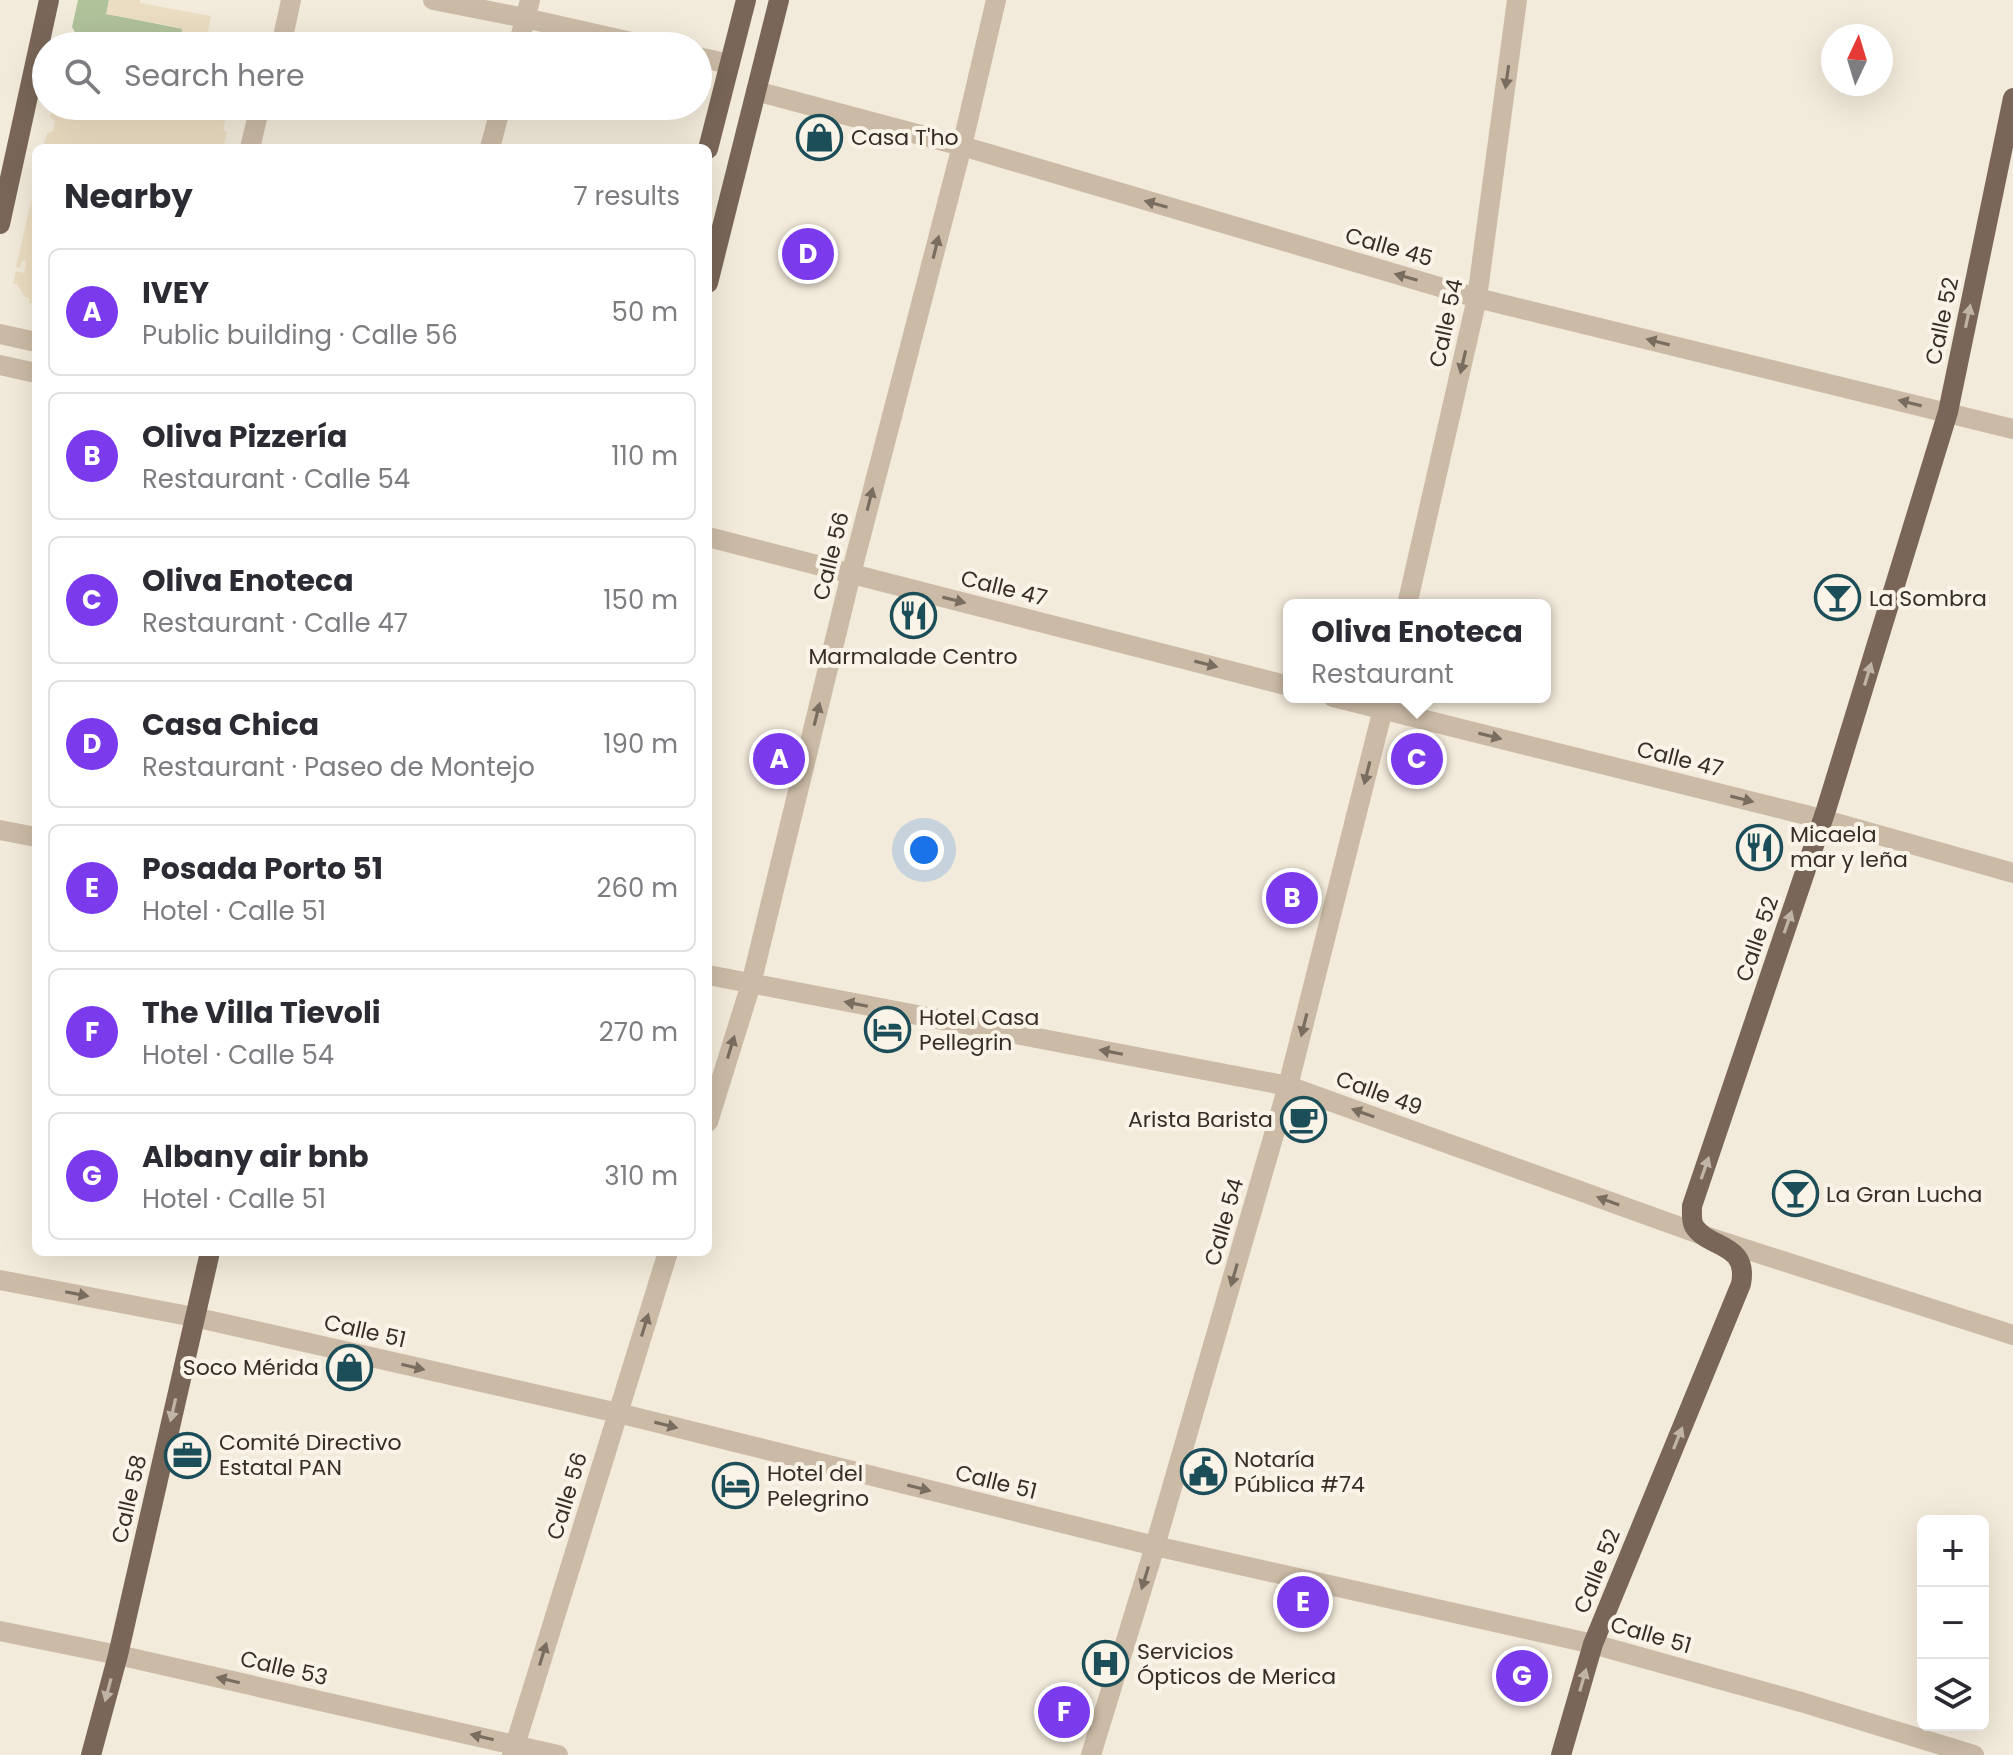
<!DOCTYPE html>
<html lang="en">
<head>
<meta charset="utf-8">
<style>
	:root { --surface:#fff; --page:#f2f2f3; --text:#2b2b33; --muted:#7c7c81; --line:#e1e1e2; --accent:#7c3aed }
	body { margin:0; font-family:Poppins,sans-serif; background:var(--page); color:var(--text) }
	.controls { position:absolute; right:24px; bottom:24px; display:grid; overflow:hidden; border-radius:12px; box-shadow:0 8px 32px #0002 }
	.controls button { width:72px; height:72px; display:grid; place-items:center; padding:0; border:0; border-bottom:2px solid var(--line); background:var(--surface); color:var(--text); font:40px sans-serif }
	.compass { position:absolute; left:1821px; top:24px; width:72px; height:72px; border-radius:50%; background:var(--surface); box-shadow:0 8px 32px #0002; rotate:4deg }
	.you { position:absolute; left:924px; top:850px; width:28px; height:28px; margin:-20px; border:6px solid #fff; border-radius:50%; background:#1a73e8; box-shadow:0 0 0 12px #1a73e833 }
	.badge { display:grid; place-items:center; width:52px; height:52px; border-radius:50%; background:var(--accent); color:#fff; font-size:26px; font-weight:700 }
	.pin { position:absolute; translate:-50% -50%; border:4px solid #fff; box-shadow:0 2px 8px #0006 }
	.popup { position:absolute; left:1283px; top:599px; width:268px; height:104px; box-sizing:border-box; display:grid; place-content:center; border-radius:12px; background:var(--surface); filter:drop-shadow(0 2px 6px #0005); font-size:26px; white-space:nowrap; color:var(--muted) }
	.popup b { font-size:30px; color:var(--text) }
	.popup::after { content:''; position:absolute; left:50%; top:100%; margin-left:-16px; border:16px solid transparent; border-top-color:var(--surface) }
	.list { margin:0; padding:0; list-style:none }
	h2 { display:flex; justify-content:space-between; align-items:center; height:104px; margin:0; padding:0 32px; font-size:34px }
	h2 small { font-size:26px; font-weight:400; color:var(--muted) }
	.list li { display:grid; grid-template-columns:52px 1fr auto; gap:24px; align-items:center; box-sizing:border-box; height:128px; margin:0 16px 16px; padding:0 16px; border:2px solid var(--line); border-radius:12px }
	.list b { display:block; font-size:30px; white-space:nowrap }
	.list p { margin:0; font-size:26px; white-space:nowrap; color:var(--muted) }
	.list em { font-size:26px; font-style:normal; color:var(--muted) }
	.icon { flex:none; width:44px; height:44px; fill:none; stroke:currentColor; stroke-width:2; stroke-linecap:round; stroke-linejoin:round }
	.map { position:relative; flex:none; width:2013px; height:1755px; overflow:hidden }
	.search { position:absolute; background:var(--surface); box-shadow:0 8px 32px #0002; left:32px; top:32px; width:680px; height:88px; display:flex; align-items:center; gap:20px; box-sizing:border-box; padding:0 28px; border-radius:44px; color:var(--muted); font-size:30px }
	.panel { position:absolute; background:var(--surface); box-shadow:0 8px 32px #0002; left:32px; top:144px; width:680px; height:1112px; border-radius:12px }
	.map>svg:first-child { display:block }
	.green { fill:#b0c29a }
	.plaza { fill:#ebddc1 }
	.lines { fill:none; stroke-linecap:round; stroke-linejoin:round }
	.minor { stroke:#cbbba6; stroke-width:20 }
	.major { stroke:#796658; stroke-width:20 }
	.oneway { fill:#796d60 }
	.oneway2 { fill:#c0b4a7 }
	.labels { text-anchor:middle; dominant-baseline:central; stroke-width:8; stroke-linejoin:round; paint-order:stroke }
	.poi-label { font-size:22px; fill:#362e27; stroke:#faf3e7; text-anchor:start }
	.street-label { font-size:22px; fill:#362e27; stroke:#faf3e7 }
</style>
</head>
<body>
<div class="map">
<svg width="2013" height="1755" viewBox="0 0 2013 1755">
	<rect width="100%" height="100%" fill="#f2eada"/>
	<path class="green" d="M 78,0 L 109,0 L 107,14 L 183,29 L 180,46 L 116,46 L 79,39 L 72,27 Z"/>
	<path class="plaza" d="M 109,0 L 140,0 L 140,3 L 211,16 L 205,46 L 180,46 L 182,28 L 106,14 Z
		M 59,106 L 156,106 L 160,110 L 164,106 L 229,106 L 223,129 L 227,133 L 223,148 L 43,148 L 47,133 L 52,132 L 54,127 L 55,121 L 50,117 L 52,108 L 58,109 Z
		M 36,197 L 34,205 L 36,209 L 36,296 L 33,301 L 36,304 L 29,303 L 29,298 L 25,297 L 17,284 L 13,284 L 16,271 L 24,273 L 26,261 L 22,261 L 20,268 L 16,267 L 32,198 Z"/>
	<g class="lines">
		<path class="minor" d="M 433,0 L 525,18 L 649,46
			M 281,46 L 291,0
			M 518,46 L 530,0
			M 698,57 L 730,64
			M 756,91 L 962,146 L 1477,298 L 2013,429
			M 250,148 L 260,106
			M 490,148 L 501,106
			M 0,334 L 36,342
			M 0,365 L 36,373
			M 708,537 L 1289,686
			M 1407,605 L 1477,298 L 1517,0
			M 1333,697 L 1822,819 L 2013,873
			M 0,830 L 36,837
			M 708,975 L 1288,1086 L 1708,1237 L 2013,1335
			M 708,1122 L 751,984 L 851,574 L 962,146 L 996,0
			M 0,1280 L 194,1317 L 618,1413 L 1155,1546 L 1593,1644 L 1801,1702 L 1974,1755
			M 0,1631 L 118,1655 L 558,1755
			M 512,1755 L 668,1252
			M 1091,1755 L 1155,1546 L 1288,1086 L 1386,697"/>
		<path class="major" d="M 708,149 L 746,0
			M 0,224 L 49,0
			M 708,283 L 779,0
			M 91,1755 L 118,1655 L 210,1252
			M 1561,1755 L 1593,1644 L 1741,1284 C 1749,1242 1708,1249 1694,1226 C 1691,1220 1692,1213 1692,1206 L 1826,810 L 1948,412 L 2013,98"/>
	</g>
	<defs><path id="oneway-solid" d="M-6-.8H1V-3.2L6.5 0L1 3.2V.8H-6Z" transform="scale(2)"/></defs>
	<g class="oneway">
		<use href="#oneway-solid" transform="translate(1507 77) rotate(98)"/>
		<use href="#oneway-solid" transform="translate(1156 204) rotate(-164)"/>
		<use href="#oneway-solid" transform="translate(936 247) rotate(-76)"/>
		<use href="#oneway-solid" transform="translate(1406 277) rotate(-164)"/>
		<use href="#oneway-solid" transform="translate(1658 342) rotate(-166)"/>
		<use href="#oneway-solid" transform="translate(1463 362) rotate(103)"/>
		<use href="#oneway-solid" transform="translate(1910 403) rotate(-166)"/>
		<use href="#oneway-solid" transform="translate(870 499) rotate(-76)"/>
		<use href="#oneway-solid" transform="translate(954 600) rotate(14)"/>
		<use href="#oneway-solid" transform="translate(1206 664) rotate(14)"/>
		<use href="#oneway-solid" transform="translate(817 714) rotate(-76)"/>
		<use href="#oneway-solid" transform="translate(1490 736) rotate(14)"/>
		<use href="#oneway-solid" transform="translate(1367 773) rotate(104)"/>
		<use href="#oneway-solid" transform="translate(1742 799) rotate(14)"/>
		<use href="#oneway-solid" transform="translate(856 1004) rotate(-169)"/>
		<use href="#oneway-solid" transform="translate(1304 1025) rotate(104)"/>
		<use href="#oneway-solid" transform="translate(731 1047) rotate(-73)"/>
		<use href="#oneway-solid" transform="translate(1111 1052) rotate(-169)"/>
		<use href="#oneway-solid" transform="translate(1363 1113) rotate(-160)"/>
		<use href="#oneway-solid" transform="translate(1608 1201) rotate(-160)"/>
		<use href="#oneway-solid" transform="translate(1234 1275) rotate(106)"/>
		<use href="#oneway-solid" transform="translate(77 1294) rotate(11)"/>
		<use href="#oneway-solid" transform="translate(645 1325) rotate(-73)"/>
		<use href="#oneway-solid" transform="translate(413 1367) rotate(13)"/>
		<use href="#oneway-solid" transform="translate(666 1425) rotate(14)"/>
		<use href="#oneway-solid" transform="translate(919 1488) rotate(14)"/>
		<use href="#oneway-solid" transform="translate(1145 1578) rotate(107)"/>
		<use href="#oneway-solid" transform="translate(543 1654) rotate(-73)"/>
		<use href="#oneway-solid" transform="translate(228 1680) rotate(-167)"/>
		<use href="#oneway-solid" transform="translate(482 1737) rotate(-167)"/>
	</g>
	<g class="oneway2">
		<use href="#oneway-solid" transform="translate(1968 316) rotate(-78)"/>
		<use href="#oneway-solid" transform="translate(1868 674) rotate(-73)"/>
		<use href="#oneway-solid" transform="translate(1788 922) rotate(-71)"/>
		<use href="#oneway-solid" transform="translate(1705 1168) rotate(-71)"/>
		<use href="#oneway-solid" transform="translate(173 1410) rotate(103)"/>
		<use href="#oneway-solid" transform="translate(1678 1438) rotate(-68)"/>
		<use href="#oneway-solid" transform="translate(1583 1680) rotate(-74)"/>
		<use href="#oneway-solid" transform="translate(108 1690) rotate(105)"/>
	</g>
	<defs>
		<symbol id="shop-ring" viewBox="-11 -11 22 22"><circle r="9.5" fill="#faf3e7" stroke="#1c4e59" stroke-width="1.5"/><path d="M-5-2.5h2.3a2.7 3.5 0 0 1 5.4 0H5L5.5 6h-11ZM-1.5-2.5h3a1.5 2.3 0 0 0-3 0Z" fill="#1c4e59"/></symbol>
		<symbol id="bar-ring" viewBox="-11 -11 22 22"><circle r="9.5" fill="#faf3e7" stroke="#1c4e59" stroke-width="1.5"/><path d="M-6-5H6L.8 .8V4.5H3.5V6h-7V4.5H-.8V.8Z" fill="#1c4e59"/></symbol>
		<symbol id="restaurant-ring" viewBox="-11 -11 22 22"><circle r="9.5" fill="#faf3e7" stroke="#1c4e59" stroke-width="1.5"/><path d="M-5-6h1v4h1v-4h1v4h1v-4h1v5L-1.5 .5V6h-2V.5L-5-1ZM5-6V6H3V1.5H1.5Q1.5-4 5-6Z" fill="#1c4e59"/></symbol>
		<symbol id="hotel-ring" viewBox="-11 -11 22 22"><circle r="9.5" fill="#faf3e7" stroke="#1c4e59" stroke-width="1.5"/><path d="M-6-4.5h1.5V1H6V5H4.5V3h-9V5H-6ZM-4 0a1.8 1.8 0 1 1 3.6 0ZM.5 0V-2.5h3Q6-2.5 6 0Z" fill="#1c4e59"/></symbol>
		<symbol id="cafe-ring" viewBox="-11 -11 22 22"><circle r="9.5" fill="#faf3e7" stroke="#1c4e59" stroke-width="1.5"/><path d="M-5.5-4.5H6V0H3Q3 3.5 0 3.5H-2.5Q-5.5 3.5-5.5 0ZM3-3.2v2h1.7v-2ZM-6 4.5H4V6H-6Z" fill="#1c4e59"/></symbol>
		<symbol id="office-ring" viewBox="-11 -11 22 22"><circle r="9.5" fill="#faf3e7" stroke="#1c4e59" stroke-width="1.5"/><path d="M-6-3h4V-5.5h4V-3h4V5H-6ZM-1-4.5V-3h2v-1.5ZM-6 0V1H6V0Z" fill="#1c4e59"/></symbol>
		<symbol id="civic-ring" viewBox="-11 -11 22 22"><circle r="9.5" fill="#faf3e7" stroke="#1c4e59" stroke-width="1.5"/><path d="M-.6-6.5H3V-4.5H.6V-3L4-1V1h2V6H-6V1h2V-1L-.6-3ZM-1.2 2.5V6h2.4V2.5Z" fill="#1c4e59"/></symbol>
		<symbol id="hospital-ring" viewBox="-11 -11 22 22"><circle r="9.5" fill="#faf3e7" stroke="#1c4e59" stroke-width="1.5"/><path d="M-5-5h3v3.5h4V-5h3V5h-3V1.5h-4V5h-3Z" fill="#1c4e59"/></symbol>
	</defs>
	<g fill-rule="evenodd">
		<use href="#shop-ring" x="794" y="112" width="51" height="51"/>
		<use href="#bar-ring" x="1812" y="572" width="51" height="51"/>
		<use href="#restaurant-ring" x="888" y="590" width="51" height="51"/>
		<use href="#restaurant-ring" x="1734" y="822" width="51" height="51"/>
		<use href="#hotel-ring" x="862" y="1004" width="51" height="51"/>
		<use href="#cafe-ring" x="1278" y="1094" width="51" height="51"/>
		<use href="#bar-ring" x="1770" y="1168" width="51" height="51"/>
		<use href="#shop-ring" x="324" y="1342" width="51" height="51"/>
		<use href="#office-ring" x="162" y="1430" width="51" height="51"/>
		<use href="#civic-ring" x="1178" y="1446" width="51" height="51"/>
		<use href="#hotel-ring" x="710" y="1460" width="51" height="51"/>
		<use href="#hospital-ring" x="1080" y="1638" width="51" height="51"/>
	</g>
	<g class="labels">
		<g class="poi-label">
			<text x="851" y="137">Casa T'ho</text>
			<text x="1869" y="598">La Sombra</text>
			<text x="913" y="656" text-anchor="middle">Marmalade Centro</text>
			<text x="1790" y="834">Micaela<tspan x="1790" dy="25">mar y leña</tspan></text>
			<text x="919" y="1017">Hotel Casa<tspan x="919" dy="25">Pellegrin</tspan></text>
			<text x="1273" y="1119" text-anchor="end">Arista Barista</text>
			<text x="1826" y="1194">La Gran Lucha</text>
			<text x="319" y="1367" text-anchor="end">Soco Mérida</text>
			<text x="219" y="1442">Comité Directivo<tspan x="219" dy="25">Estatal PAN</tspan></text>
			<text x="1234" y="1459">Notaría<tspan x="1234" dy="25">Pública #74</tspan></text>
			<text x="767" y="1473">Hotel del<tspan x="767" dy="25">Pelegrino</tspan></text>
			<text x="1137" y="1651">Servicios<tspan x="1137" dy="25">Ópticos de Merica</tspan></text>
		</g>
		<g class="street-label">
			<text transform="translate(1389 247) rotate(16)">Calle 45</text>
			<text transform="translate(1942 321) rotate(-78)">Calle 52</text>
			<text transform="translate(1446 323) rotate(-78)">Calle 54</text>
			<text transform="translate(831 556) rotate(-76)">Calle 56</text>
			<text transform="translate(1004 588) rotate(14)">Calle 47</text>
			<text transform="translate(1680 759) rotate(14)">Calle 47</text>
			<text transform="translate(1757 939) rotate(-71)">Calle 52</text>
			<text transform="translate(1379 1093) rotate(20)">Calle 49</text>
			<text transform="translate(1224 1222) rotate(-74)">Calle 54</text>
			<text transform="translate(365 1331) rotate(13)">Calle 51</text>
			<text transform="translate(996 1482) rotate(14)">Calle 51</text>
			<text transform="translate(567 1496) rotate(-73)">Calle 56</text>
			<text transform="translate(129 1499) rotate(-77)">Calle 58</text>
			<text transform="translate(1597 1571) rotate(-68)">Calle 52</text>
			<text transform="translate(1651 1635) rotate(16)">Calle 51</text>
			<text transform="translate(284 1668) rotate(13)">Calle 53</text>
		</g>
	</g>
</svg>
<div class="controls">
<button>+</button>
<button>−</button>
<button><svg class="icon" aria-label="layers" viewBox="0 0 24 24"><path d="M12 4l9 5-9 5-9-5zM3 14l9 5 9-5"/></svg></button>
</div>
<svg class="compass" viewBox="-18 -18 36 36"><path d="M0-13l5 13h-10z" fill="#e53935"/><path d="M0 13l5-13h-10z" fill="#7c7c81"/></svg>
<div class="you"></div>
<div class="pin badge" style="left:779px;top:759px">A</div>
<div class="pin badge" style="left:1292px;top:898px">B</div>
<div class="pin badge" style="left:1417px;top:759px">C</div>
<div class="popup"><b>Oliva Enoteca</b>Restaurant</div>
<div class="pin badge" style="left:808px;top:254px">D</div>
<div class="pin badge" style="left:1303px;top:1602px">E</div>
<div class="pin badge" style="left:1064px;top:1712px">F</div>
<div class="pin badge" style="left:1522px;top:1676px">G</div>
<div class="search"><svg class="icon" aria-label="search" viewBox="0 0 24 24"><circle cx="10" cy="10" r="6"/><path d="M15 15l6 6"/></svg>Search here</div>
<section class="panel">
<h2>Nearby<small>7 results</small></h2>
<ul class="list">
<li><span class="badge">A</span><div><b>IVEY</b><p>Public building · Calle 56</p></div><em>50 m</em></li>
<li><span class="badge">B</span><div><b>Oliva Pizzería</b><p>Restaurant · Calle 54</p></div><em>110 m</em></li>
<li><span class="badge">C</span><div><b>Oliva Enoteca</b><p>Restaurant · Calle 47</p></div><em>150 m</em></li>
<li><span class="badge">D</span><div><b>Casa Chica</b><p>Restaurant · Paseo de Montejo</p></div><em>190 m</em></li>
<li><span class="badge">E</span><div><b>Posada Porto 51</b><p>Hotel · Calle 51</p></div><em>260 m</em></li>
<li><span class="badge">F</span><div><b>The Villa Tievoli</b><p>Hotel · Calle 54</p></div><em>270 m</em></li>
<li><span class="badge">G</span><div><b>Albany air bnb</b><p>Hotel · Calle 51</p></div><em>310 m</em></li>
</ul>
</section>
</div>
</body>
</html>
